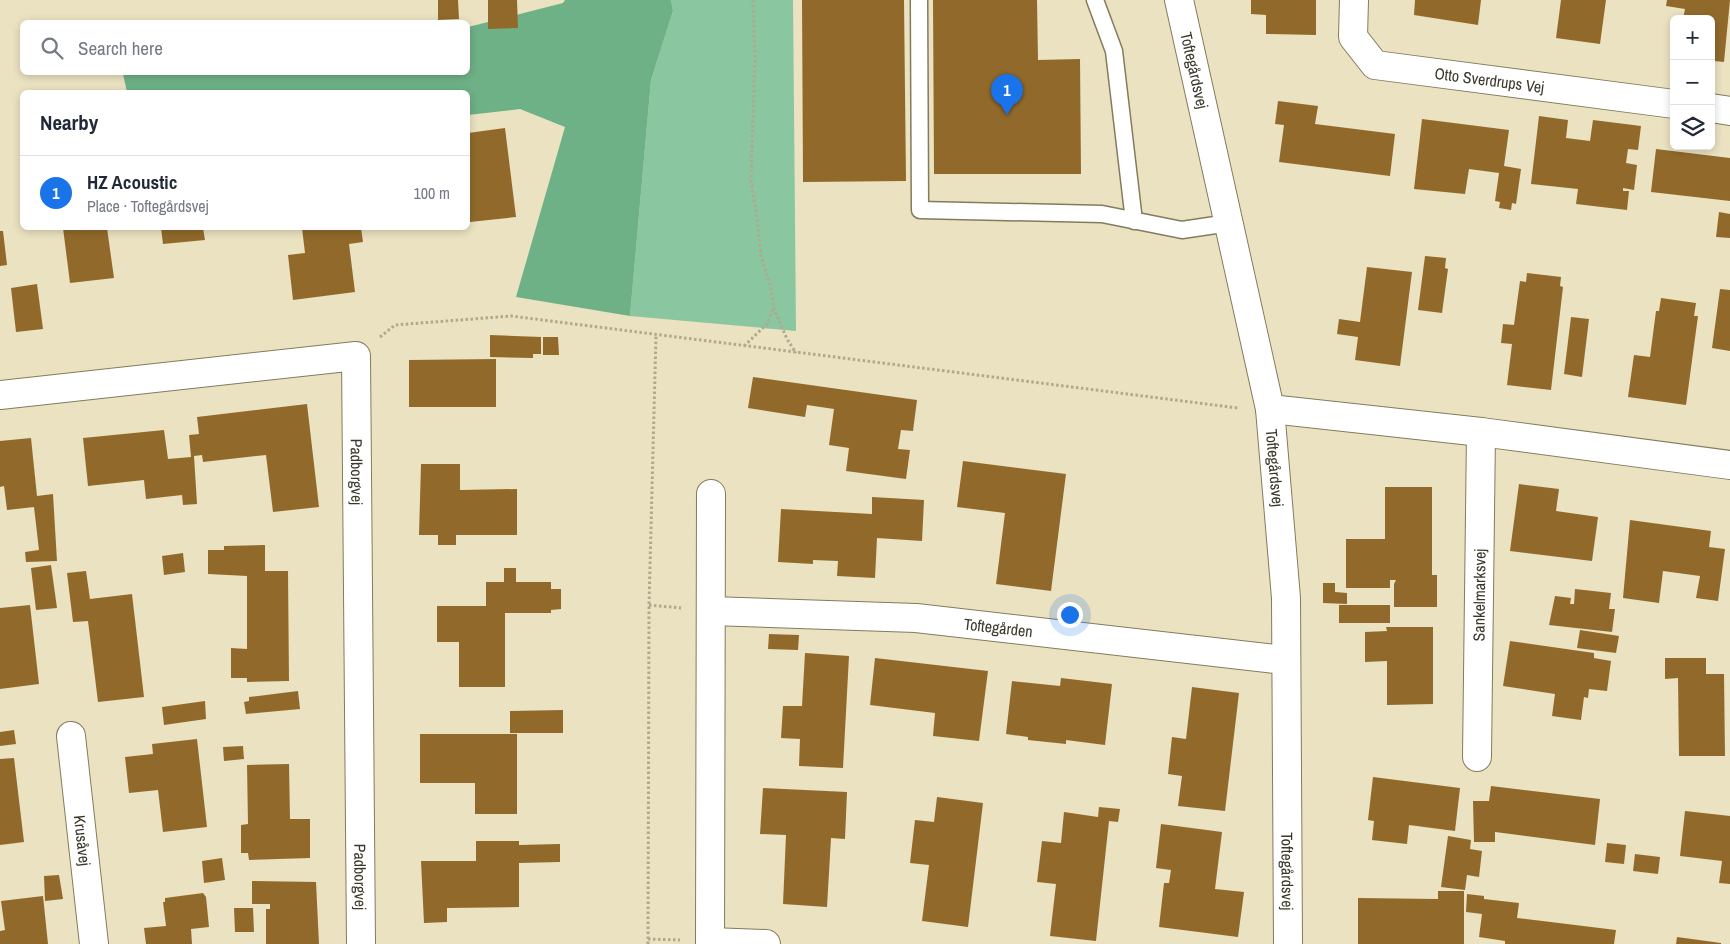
<!DOCTYPE html>
<html lang="en">
<head>
<meta charset="utf-8">
<style>
	:root { --surface:#fff; --page:#f6f6f7; --text:#1f2937; --muted:#747a83; --line:#e0e1e3; --accent:#1a73e8 }
	body { margin:0; font-family:"Archivo Narrow",sans-serif; background:var(--page); color:var(--text) }
	.controls { position:absolute; right:15px; top:15px; display:grid; overflow:hidden; border-radius:8px; box-shadow:0 2px 8px #0003 }
	.controls button { width:45px; height:45px; display:grid; place-items:center; padding:0; border:0; border-bottom:1px solid var(--line); background:var(--surface); color:var(--text); font:25px sans-serif }
	.you { position:absolute; left:1069px; top:614px; width:18px; height:18px; margin:-12px; border:4px solid #fff; border-radius:50%; background:#1a73e8; box-shadow:0 0 0 8px #1a73e833 }
	.badge { display:grid; place-items:center; width:32px; height:32px; border-radius:50%; background:var(--accent); color:#fff; font-size:16px; font-weight:700 }
	.pin { position:absolute; translate:-50% -41px; filter:drop-shadow(0 1px 2px #0008) }
	.pin::after { content:''; position:absolute; top:26px; width:18px; height:15px; background:inherit; clip-path:polygon(0 0,100% 0,50% 100%) }
	.list { margin:0; padding:0; list-style:none }
	h2 { display:flex; justify-content:space-between; align-items:center; height:65px; margin:0; padding:0 20px; font-size:21px }
	h2 small { font-size:16px; font-weight:400; color:var(--muted) }
	.list li { display:grid; grid-template-columns:32px 1fr auto; gap:15px; align-items:center; box-sizing:border-box; height:75px; padding:0 20px; border-top:1px solid var(--line) }
	.list b { display:block; font-size:19px; white-space:nowrap }
	.list p { margin:0; font-size:16px; white-space:nowrap; color:var(--muted) }
	.list em { font-size:16px; font-style:normal; color:var(--muted) }
	.icon { flex:none; width:28px; height:28px; fill:none; stroke:currentColor; stroke-width:2; stroke-linecap:round; stroke-linejoin:round }
	.map { position:relative; flex:none; width:1730px; height:944px; overflow:hidden }
	.search { position:absolute; background:var(--surface); box-shadow:0 2px 8px #0003; left:20px; top:20px; width:450px; height:55px; display:flex; align-items:center; gap:12px; box-sizing:border-box; padding:0 18px; border-radius:8px; color:var(--muted); font-size:19px }
	.panel { position:absolute; background:var(--surface); box-shadow:0 2px 8px #0003; left:20px; top:90px; width:450px; height:140px; border-radius:8px }
	.map>svg:first-child { display:block }
	.green { fill:#8ac69f }
	.forest { fill:#6eb186 }
	.building { fill:#916a2b }
	.lines { fill:none; stroke-linecap:round; stroke-linejoin:round }
	.service-casing { stroke:#837b5d; stroke-width:19 }
	.minor-casing { stroke:#837b5d; stroke-width:30 }
	.tertiary-casing { stroke:#837b5d; stroke-width:30 }
	.path { stroke:#b0a98f; stroke-width:3; stroke-dasharray:2.5 2.5; stroke-linecap:butt }
	.service { stroke:#fff; stroke-width:16 }
	.minor { stroke:#fff; stroke-width:28 }
	.tertiary { stroke:#fff; stroke-width:28 }
	.labels { text-anchor:middle; dominant-baseline:central; stroke-width:5; stroke-linejoin:round; paint-order:stroke }
	.street-label { font-size:16px; fill:#3b382b; stroke:#fff }
</style>
</head>
<body>
<div class="map">
<svg width="1730" height="944" viewBox="0 0 1730 944">
	<rect width="100%" height="100%" fill="#ebe2c1"/>
	<path class="green" d="M 671,0 L 793,0 L 796,331 L 630,316 L 651,80 L 673,11 Z"/>
	<path class="forest" d="M 565,0 L 671,0 L 673,11 L 651,80 L 630,316 L 516,297 L 565,127 L 520,109 L 468,115 L 468,92 L 127,92 L 123,74 L 468,72 L 468,27 L 563,3 Z"/>
	<path class="building" d="M 438,0 L 458,0 L 459,19 L 438,20 Z
		M 488,0 L 517,0 L 518,28 L 488,29 Z
		M 802,0 L 904,0 L 906,181 L 803,182 Z
		M 933,0 L 1037,0 L 1038,60 L 1080,59 L 1081,174 L 934,174 Z
		M 1251,0 L 1316,0 L 1316,35 L 1266,34 L 1266,15 L 1251,14 Z
		M 1415,0 L 1481,0 L 1478,25 L 1414,15 Z
		M 1561,0 L 1606,0 L 1600,44 L 1556,38 Z
		M 1667,0 L 1730,0 L 1724,62 L 1714,61 L 1712,75 L 1711,19 L 1683,19 L 1685,9 L 1666,6 Z
		M 1278,101 L 1318,106 L 1315,124 L 1395,134 L 1390,176 L 1279,162 L 1284,125 L 1275,124 Z
		M 1539,116 L 1568,120 L 1566,138 L 1590,141 L 1593,120 L 1641,126 L 1638,150 L 1628,149 L 1626,163 L 1637,165 L 1634,190 L 1623,188 L 1623,191 L 1629,191 L 1627,210 L 1576,204 L 1578,189 L 1531,184 Z
		M 1422,119 L 1509,130 L 1504,166 L 1521,169 L 1516,204 L 1512,203 L 1511,210 L 1499,208 L 1500,202 L 1495,201 L 1499,173 L 1469,169 L 1465,194 L 1414,189 Z
		M 505,128 L 516,217 L 470,222 L 468,198 L 468,133 Z
		M 1656,149 L 1730,158 L 1730,201 L 1651,192 Z
		M 1719,212 L 1730,214 L 1730,238 L 1716,237 Z
		M 63,228 L 107,228 L 114,278 L 70,283 Z
		M 161,228 L 203,228 L 205,240 L 163,244 Z
		M 302,228 L 361,228 L 363,242 L 349,244 L 355,292 L 293,300 L 288,255 L 305,253 Z
		M 0,231 L 3,231 L 7,265 L 0,266 Z
		M 1425,256 L 1446,258 L 1445,268 L 1448,269 L 1442,313 L 1418,310 Z
		M 1367,267 L 1412,272 L 1400,366 L 1355,360 L 1358,337 L 1337,334 L 1339,319 L 1360,322 Z
		M 1527,273 L 1561,277 L 1560,286 L 1563,287 L 1551,390 L 1507,385 L 1512,344 L 1501,343 L 1503,324 L 1514,325 L 1520,281 L 1526,282 Z
		M 37,284 L 43,329 L 16,332 L 11,288 Z
		M 1720,289 L 1730,290 L 1730,351 L 1712,348 Z
		M 1661,298 L 1696,303 L 1694,316 L 1698,316 L 1686,405 L 1628,397 L 1634,355 L 1650,357 L 1656,311 L 1659,311 Z
		M 1571,317 L 1589,319 L 1582,377 L 1564,374 Z
		M 490,335 L 541,337 L 541,354 L 533,354 L 533,358 L 490,357 Z
		M 543,337 L 558,337 L 559,355 L 543,355 Z
		M 496,359 L 496,407 L 409,407 L 409,360 Z
		M 753,377 L 917,400 L 913,431 L 901,430 L 898,449 L 910,450 L 906,479 L 846,471 L 849,448 L 829,445 L 834,409 L 807,405 L 805,417 L 748,408 Z
		M 307,404 L 319,507 L 273,512 L 266,455 L 203,462 L 202,455 L 194,456 L 197,504 L 183,505 L 182,495 L 146,499 L 144,480 L 88,486 L 83,438 L 164,430 L 168,459 L 191,457 L 189,435 L 199,434 L 197,417 Z
		M 31,438 L 37,496 L 53,494 L 57,561 L 26,562 L 25,552 L 39,550 L 34,507 L 7,510 L 4,486 L 0,487 L 0,441 Z
		M 963,461 L 1066,474 L 1051,591 L 996,584 L 1005,513 L 957,507 Z
		M 421,464 L 460,464 L 460,490 L 517,489 L 517,535 L 456,535 L 456,545 L 438,545 L 438,535 L 419,535 Z
		M 1519,484 L 1559,489 L 1556,511 L 1598,517 L 1592,561 L 1510,551 Z
		M 1385,487 L 1432,487 L 1432,575 L 1437,575 L 1437,607 L 1394,607 L 1394,584 L 1396,580 L 1390,580 L 1390,588 L 1346,588 L 1346,539 L 1385,539 Z
		M 872,497 L 924,500 L 922,541 L 877,538 L 875,578 L 837,576 L 838,561 L 813,560 L 813,564 L 778,562 L 781,509 L 872,514 Z
		M 1630,520 L 1711,531 L 1709,547 L 1725,549 L 1718,601 L 1696,598 L 1700,576 L 1663,571 L 1659,603 L 1623,598 Z
		M 265,545 L 265,571 L 288,571 L 289,681 L 247,682 L 247,678 L 231,678 L 231,648 L 247,649 L 247,576 L 208,574 L 208,550 L 224,550 L 224,546 Z
		M 183,553 L 185,572 L 164,575 L 162,556 Z
		M 51,565 L 57,608 L 36,610 L 31,568 Z
		M 504,568 L 516,568 L 516,582 L 551,582 L 551,589 L 561,589 L 561,609 L 551,610 L 551,613 L 505,613 L 505,687 L 459,687 L 459,642 L 437,642 L 437,606 L 486,606 L 486,582 L 504,582 Z
		M 86,571 L 90,599 L 132,594 L 144,697 L 98,702 L 88,621 L 73,622 L 67,573 Z
		M 1323,583 L 1335,583 L 1335,592 L 1347,593 L 1347,604 L 1323,603 Z
		M 1575,589 L 1611,593 L 1609,609 L 1615,609 L 1612,632 L 1549,625 L 1555,596 L 1571,598 L 1570,604 L 1574,604 Z
		M 30,605 L 39,684 L 0,689 L 0,608 Z
		M 1339,605 L 1390,605 L 1390,623 L 1339,623 Z
		M 1386,627 L 1433,627 L 1433,704 L 1387,705 L 1387,661 L 1365,662 L 1365,632 L 1387,631 Z
		M 1580,630 L 1619,636 L 1616,653 L 1577,648 Z
		M 769,634 L 799,635 L 798,650 L 768,649 Z
		M 1510,641 L 1594,653 L 1594,658 L 1611,661 L 1607,691 L 1589,689 L 1588,698 L 1584,697 L 1581,720 L 1552,716 L 1555,694 L 1503,686 Z
		M 805,653 L 849,656 L 843,768 L 799,766 L 800,739 L 781,738 L 783,706 L 802,706 Z
		M 875,658 L 988,671 L 979,741 L 933,736 L 935,713 L 870,705 Z
		M 1665,658 L 1706,658 L 1706,674 L 1724,674 L 1725,756 L 1679,756 L 1678,678 L 1665,679 Z
		M 1061,678 L 1112,684 L 1105,745 L 1066,740 L 1066,744 L 1028,740 L 1028,737 L 1006,734 L 1012,681 L 1060,686 Z
		M 1192,687 L 1239,693 L 1225,811 L 1178,806 L 1182,776 L 1168,774 L 1172,737 L 1186,739 Z
		M 298,691 L 300,709 L 246,714 L 244,702 L 249,701 L 249,697 Z
		M 205,701 L 206,719 L 164,725 L 162,707 Z
		M 563,710 L 563,733 L 510,733 L 510,711 Z
		M 14,730 L 16,744 L 0,746 L 0,732 Z
		M 420,734 L 517,734 L 517,814 L 475,814 L 475,783 L 420,783 Z
		M 197,739 L 207,827 L 163,832 L 158,790 L 129,793 L 125,757 L 153,754 L 152,744 Z
		M 243,746 L 244,759 L 224,761 L 223,747 Z
		M 14,758 L 24,842 L 0,845 L 0,759 Z
		M 289,764 L 290,819 L 310,819 L 310,858 L 249,860 L 248,853 L 241,853 L 241,825 L 248,824 L 247,765 Z
		M 1373,777 L 1460,788 L 1455,831 L 1409,825 L 1407,844 L 1372,840 L 1374,821 L 1368,820 Z
		M 1491,786 L 1600,799 L 1595,845 L 1495,832 L 1495,842 L 1474,842 L 1473,801 L 1489,801 Z
		M 763,788 L 847,792 L 845,839 L 831,838 L 827,907 L 783,904 L 786,835 L 760,834 Z
		M 937,797 L 983,803 L 968,927 L 922,921 L 929,865 L 910,863 L 915,820 L 934,822 Z
		M 1099,807 L 1120,809 L 1118,822 L 1109,821 L 1096,941 L 1050,936 L 1056,884 L 1037,882 L 1042,841 L 1061,843 L 1064,812 L 1098,817 Z
		M 1685,811 L 1730,816 L 1730,884 L 1719,883 L 1722,861 L 1680,856 Z
		M 1161,824 L 1222,832 L 1215,889 L 1244,892 L 1238,937 L 1159,927 L 1164,883 L 1169,883 L 1171,870 L 1156,868 Z
		M 1448,836 L 1471,840 L 1470,849 L 1482,851 L 1479,877 L 1467,875 L 1465,890 L 1441,887 Z
		M 476,841 L 519,841 L 519,845 L 560,844 L 560,862 L 519,863 L 519,907 L 447,908 L 447,922 L 424,923 L 421,861 L 476,861 Z
		M 1607,843 L 1626,845 L 1624,864 L 1605,862 Z
		M 1635,854 L 1660,857 L 1658,874 L 1633,871 Z
		M 222,858 L 225,880 L 204,883 L 202,861 Z
		M 59,875 L 63,899 L 45,901 L 44,876 Z
		M 252,881 L 316,882 L 319,944 L 266,944 L 266,909 L 270,909 L 270,904 L 252,904 Z
		M 1438,891 L 1464,891 L 1464,944 L 1358,944 L 1358,898 L 1438,899 Z
		M 203,893 L 206,897 L 209,927 L 191,929 L 192,944 L 146,944 L 144,928 L 166,926 L 163,902 L 165,902 L 165,898 Z
		M 1467,894 L 1484,896 L 1484,899 L 1519,903 L 1517,918 L 1616,930 L 1614,944 L 1505,944 L 1505,941 L 1479,937 L 1482,914 L 1466,912 Z
		M 43,896 L 48,944 L 0,944 L 0,931 L 5,930 L 1,901 Z
		M 234,908 L 253,908 L 254,932 L 235,932 Z
		M 1677,937 L 1721,943 L 1721,944 L 1676,944 Z"/>
	<g class="lines">
		<defs>
			<path id="service" d="M 919,0 L 920,210 L 1102,214 L 1182,230 L 1229,223
				M 1095,0 L 1114,51 L 1134,221"/>
			<g id="minor">
				<path id="s1" d="M 1354,0 L 1353,37 L 1375,65 L 1674,104"/>
				<path d="M 1711,108 L 1730,111"/>
				<path id="s2" d="M 0,395 L 356,356 L 361,944"/>
				<path d="M 1270,409 L 1481,432 L 1730,465"/>
				<path id="s3" d="M 711,611 L 916,618 L 1284,660"/>
				<path id="s4" d="M 71,736 L 94,944"/>
				<path id="s5" d="M 1477,757 L 1481,432"/>
				<path d="M 710,942 L 766,944"/>
				<path d="M 710,944 L 711,494"/>
			</g>
			<g id="tertiary">
				<path id="s6" d="M 1179,0 L 1270,409 L 1286,598 L 1288,944"/>
			</g>
		</defs>
		<use href="#service" class="service-casing"/>
		<use href="#minor" class="minor-casing"/>
		<use href="#tertiary" class="tertiary-casing"/>
		<path class="path" d="M 753,0 L 755,55 L 751,181 L 756,210 L 761,255 L 770,285 L 774,309 L 787,339 L 796,353
			M 380,337 L 395,325 L 511,316 L 1238,408
			M 744,346 L 767,324 L 773,309
			M 649,605 L 681,608
			M 648,939 L 680,940
			M 648,944 L 649,605 L 656,335"/>
		<use href="#service" class="service"/>
		<use href="#minor" class="minor"/>
		<use href="#tertiary" class="tertiary"/>
	</g>
	<g class="labels">
		<g class="street-label">
			<text stroke="none"><textPath href="#s6" startOffset="72">Toftegårdsvej</textPath></text>
			<text stroke="none"><textPath href="#s1" startOffset="188">Otto Sverdrups Vej</textPath></text>
			<text stroke="none"><textPath href="#s6" startOffset="478">Toftegårdsvej</textPath></text>
			<text stroke="none"><textPath href="#s2" startOffset="474">Padborgvej</textPath></text>
			<text stroke="none"><textPath href="#s5" startOffset="162">Sankelmarksvej</textPath></text>
			<text stroke="none"><textPath href="#s3" startOffset="288">Toftegården</textPath></text>
			<text stroke="none"><textPath href="#s4" startOffset="105">Krusåvej</textPath></text>
			<text stroke="none"><textPath href="#s6" startOffset="882">Toftegårdsvej</textPath></text>
			<text stroke="none"><textPath href="#s2" startOffset="879">Padborgvej</textPath></text>
		</g>
	</g>
</svg>
<div class="controls">
<button>+</button>
<button>−</button>
<button><svg class="icon" aria-label="layers" viewBox="0 0 24 24"><path d="M12 4l9 5-9 5-9-5zM3 14l9 5 9-5"/></svg></button>
</div>
<div class="you"></div>
<div class="pin badge" style="left:1007px;top:115px">1</div>
<div class="search"><svg class="icon" aria-label="search" viewBox="0 0 24 24"><circle cx="10" cy="10" r="6"/><path d="M15 15l6 6"/></svg>Search here</div>
<section class="panel">
<h2>Nearby<small></small></h2>
<ul class="list">
<li><span class="badge">1</span><div><b>HZ Acoustic</b><p>Place · Toftegårdsvej</p></div><em>100 m</em></li>
</ul>
</section>
</div>
</body>
</html>
